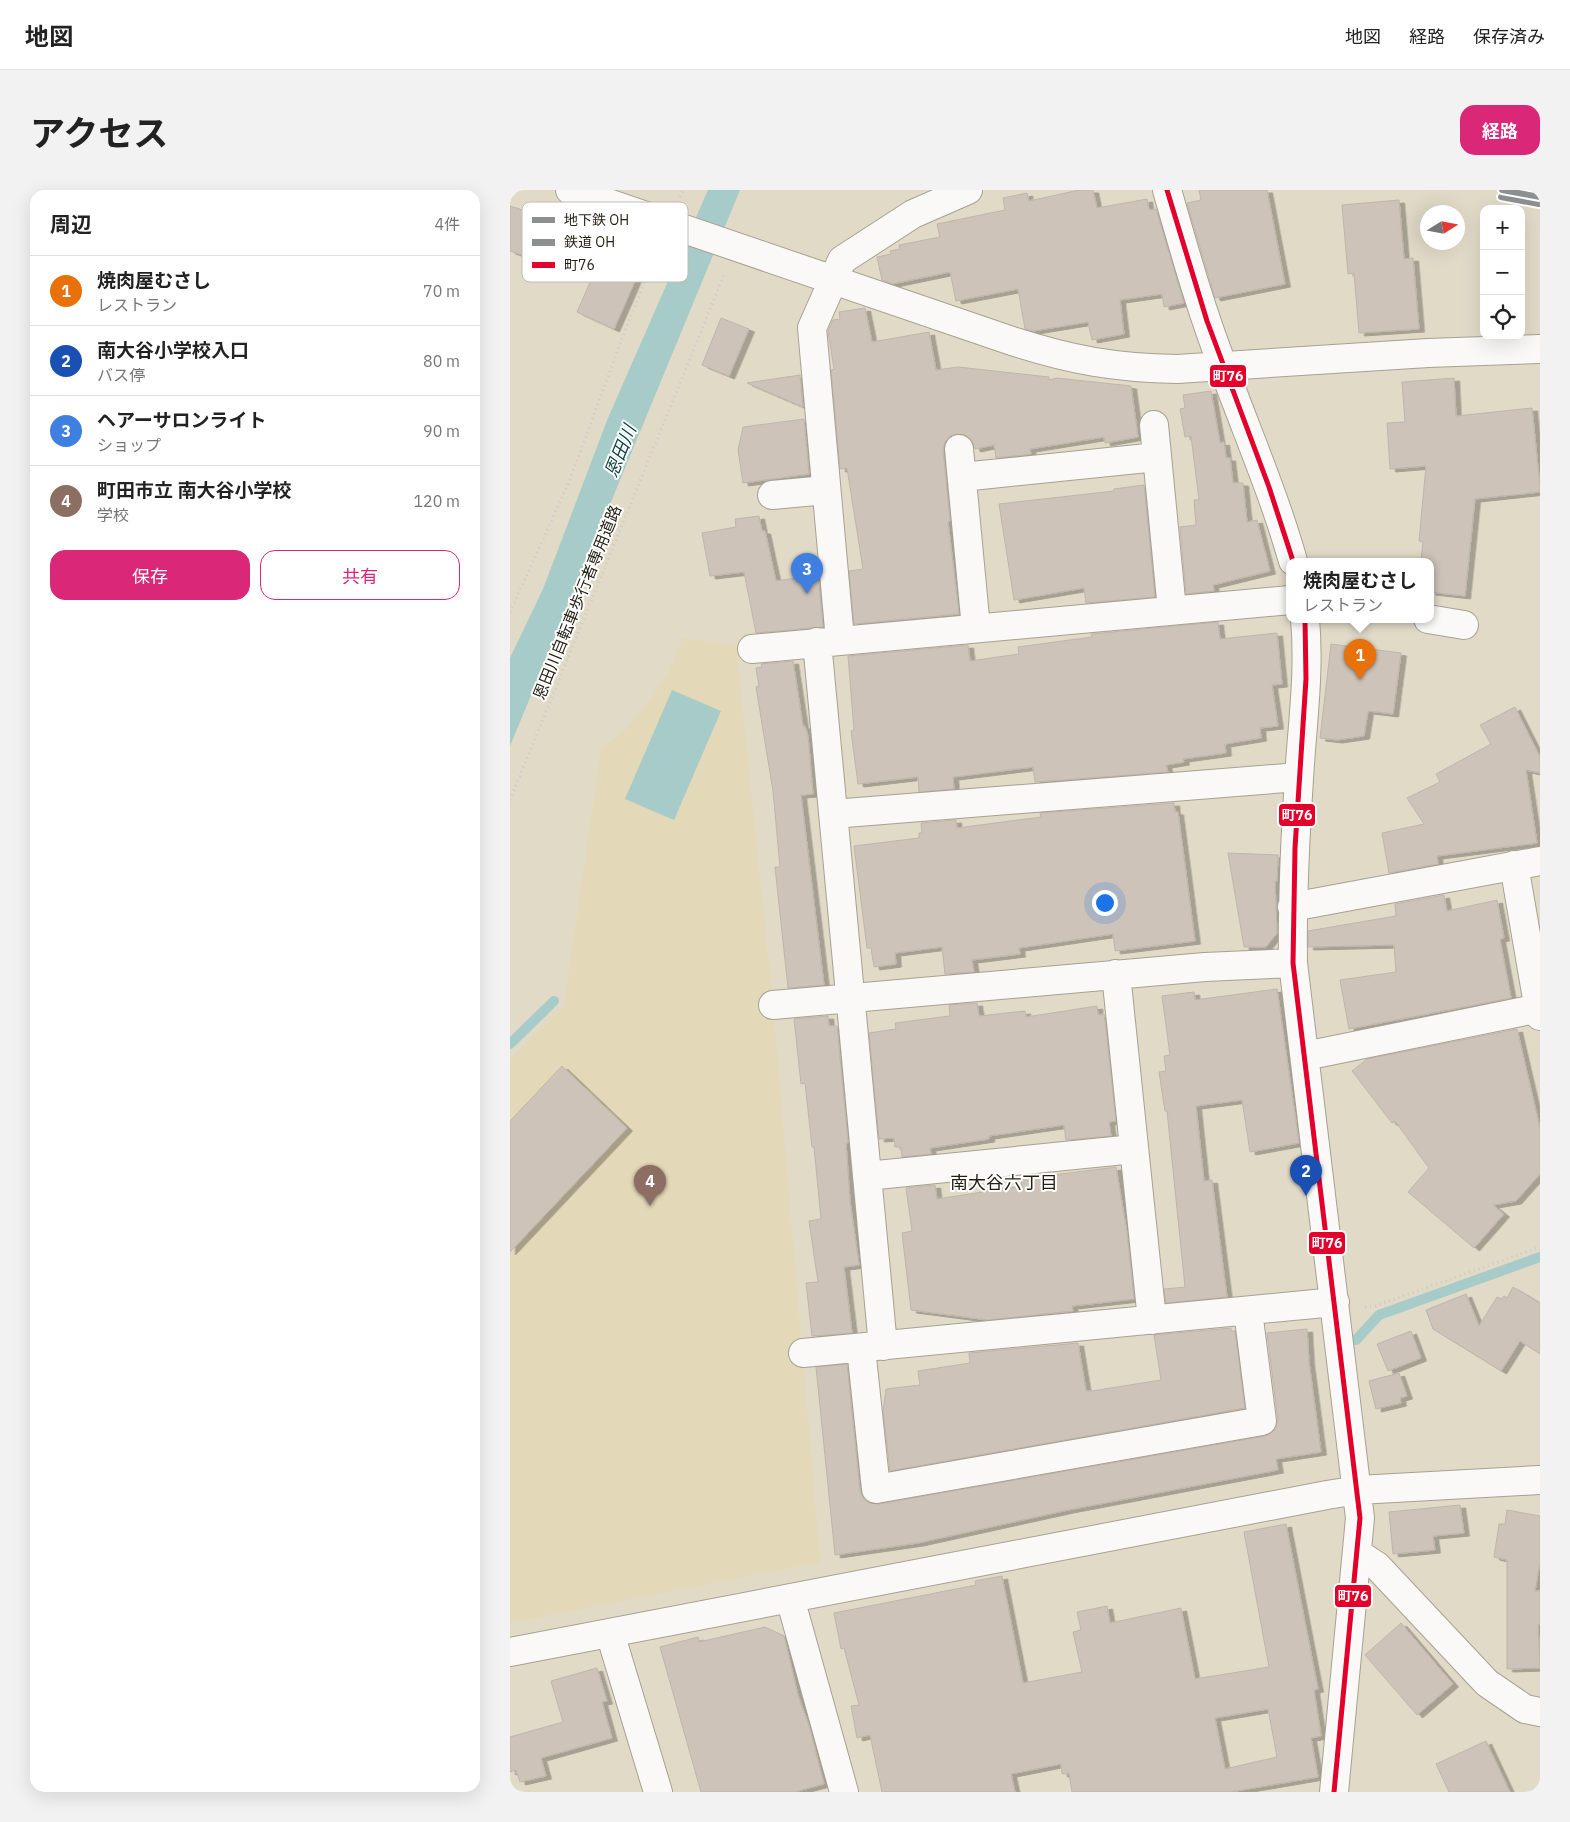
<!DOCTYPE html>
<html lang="ja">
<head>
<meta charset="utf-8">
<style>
	:root { --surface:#fff; --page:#f2f2f2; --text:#222; --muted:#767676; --line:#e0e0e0; --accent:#db2777 }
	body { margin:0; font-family:"IBM Plex Sans","Noto Sans JP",sans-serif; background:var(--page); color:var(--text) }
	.controls { position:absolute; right:15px; top:15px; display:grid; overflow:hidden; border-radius:10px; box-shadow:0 5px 20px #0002 }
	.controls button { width:45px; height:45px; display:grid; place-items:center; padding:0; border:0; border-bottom:1px solid var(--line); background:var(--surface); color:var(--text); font:25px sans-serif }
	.compass { position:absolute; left:910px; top:15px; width:45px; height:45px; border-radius:50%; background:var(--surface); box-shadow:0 5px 20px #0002; rotate:79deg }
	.you { position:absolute; left:594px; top:712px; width:18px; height:18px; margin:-12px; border:4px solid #fff; border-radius:50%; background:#1a73e8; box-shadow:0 0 0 8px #1a73e833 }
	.badge { display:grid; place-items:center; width:32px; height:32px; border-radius:50%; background:var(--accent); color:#fff; font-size:16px; font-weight:700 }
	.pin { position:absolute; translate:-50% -41px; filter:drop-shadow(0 1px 2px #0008) }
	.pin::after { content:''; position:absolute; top:26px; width:18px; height:15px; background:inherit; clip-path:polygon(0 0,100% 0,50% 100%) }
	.popup { position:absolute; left:776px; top:368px; width:148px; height:65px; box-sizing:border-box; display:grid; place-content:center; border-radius:10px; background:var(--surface); filter:drop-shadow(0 1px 4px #0005); font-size:16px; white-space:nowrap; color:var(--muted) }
	.popup b { font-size:19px; color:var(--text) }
	.popup::after { content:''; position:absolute; left:50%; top:100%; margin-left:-10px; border:10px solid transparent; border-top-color:var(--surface) }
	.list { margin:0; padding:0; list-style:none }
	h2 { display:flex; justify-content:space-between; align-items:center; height:65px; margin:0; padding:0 20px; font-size:21px }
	h2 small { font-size:16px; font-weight:400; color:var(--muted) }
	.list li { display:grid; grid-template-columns:32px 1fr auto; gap:15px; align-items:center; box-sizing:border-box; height:70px; padding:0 20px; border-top:1px solid var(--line) }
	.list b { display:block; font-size:19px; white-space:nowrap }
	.list p { margin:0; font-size:16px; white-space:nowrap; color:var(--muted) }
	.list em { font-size:16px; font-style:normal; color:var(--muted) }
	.actions { display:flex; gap:10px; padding:15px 20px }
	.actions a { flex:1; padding:11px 0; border:1px solid var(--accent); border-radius:15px; text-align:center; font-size:18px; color:var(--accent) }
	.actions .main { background:var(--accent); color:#fff }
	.icon { flex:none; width:28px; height:28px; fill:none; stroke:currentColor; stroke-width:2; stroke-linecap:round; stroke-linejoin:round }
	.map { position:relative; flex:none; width:1030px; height:1602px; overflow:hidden; border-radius:15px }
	header { display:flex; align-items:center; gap:30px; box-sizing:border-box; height:70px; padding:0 25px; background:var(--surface); border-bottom:1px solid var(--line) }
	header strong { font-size:24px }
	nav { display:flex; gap:28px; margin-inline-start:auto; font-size:18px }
	.intro { display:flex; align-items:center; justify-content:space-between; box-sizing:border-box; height:120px; padding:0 30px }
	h1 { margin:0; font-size:35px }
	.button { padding:12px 22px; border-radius:15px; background:var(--accent); color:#fff; font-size:18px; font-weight:700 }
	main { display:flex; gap:30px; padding:0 30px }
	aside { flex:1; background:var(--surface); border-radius:15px; box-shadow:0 5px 20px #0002 }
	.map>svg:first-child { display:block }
	.built { fill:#e3d8b8 }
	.water { fill:#a6cbc8 }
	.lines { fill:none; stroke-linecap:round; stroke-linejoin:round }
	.stream { stroke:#a6cbc8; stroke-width:10 }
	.building { fill:#cec3b9; stroke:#bfb5ab; fill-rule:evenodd; filter:url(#shadow) }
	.minor-casing { stroke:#a7a192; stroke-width:30 }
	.path { stroke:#cccac4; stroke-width:3; stroke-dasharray:1 4; stroke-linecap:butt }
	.minor { stroke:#faf9f7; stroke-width:28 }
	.bus-1-casing { stroke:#fff; stroke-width:9 }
	.bus-1 { stroke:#e4002b; stroke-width:5 }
	.rail-1-casing { stroke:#fff; stroke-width:10 }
	.rail-1 { stroke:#8d8f91; stroke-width:6 }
	.metro-1-casing { stroke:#fff; stroke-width:10 }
	.metro-1 { stroke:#8d8f91; stroke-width:6 }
	.labels { text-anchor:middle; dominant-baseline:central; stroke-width:4; stroke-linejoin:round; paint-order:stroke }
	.street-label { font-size:16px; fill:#231f12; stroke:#fff }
	.water-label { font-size:18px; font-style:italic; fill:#124548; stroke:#fff }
	.neighbourhood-label { font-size:18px; fill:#231f12; stroke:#fff }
	.key { fill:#fff; stroke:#bdbcb8; stroke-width:1 }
	.key-label { font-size:14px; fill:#231f12 }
	.line-badge { stroke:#fff; stroke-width:2 }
	.badge-label { font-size:14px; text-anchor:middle; font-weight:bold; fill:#fff }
</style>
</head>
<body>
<header>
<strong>地図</strong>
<nav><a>地図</a><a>経路</a><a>保存済み</a></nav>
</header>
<div class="intro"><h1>アクセス</h1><a class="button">経路</a></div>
<main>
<aside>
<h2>周辺<small>4件</small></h2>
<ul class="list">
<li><span class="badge" style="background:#e8710a">1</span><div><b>焼肉屋むさし</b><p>レストラン</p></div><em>70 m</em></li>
<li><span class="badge" style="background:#1a4fb4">2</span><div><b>南大谷小学校入口</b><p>バス停</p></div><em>80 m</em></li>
<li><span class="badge" style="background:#3f7fe0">3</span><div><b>ヘアーサロンライト</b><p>ショップ</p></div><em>90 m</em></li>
<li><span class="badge" style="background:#8d6e63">4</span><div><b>町田市立 南大谷小学校</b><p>学校</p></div><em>120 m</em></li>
</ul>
<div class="actions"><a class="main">保存</a><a>共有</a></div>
</aside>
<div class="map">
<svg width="1030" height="1602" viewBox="0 0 1030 1602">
	<defs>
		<filter id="shadow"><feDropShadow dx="5.5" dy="3" stdDeviation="0" flood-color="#0004"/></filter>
	</defs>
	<rect width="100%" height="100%" fill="#e1dac7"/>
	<path class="built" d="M 173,448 L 226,455 L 263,815 L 310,1372 L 0,1433 L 0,869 L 54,815 L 91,559 L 114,541 L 140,511 L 158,483 Z"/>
	<path class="water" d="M 198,0 L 230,0 L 0,556 L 0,468 L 33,399 L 98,228 Z
		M 162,500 L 211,521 L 164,630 L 115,609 Z"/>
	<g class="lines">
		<path class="stream" d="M 0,854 L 44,811
			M 846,1150 L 869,1125 L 1030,1067"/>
	</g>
	<path class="building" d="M 569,0 L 583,0 L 587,18 L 637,9 L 639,20 L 646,19 L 674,113 L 654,117 L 652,104 L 610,110 L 614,144 L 582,150 L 578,132 L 523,141 L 515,139 L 508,99 L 446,111 L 440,82 L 382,94 L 372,90 L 367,67 L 381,64 L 380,61 L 390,59 L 389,55 L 430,47 L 427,34 L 495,20 L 493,8 L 517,3 L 519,11 Z
		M 689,0 L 757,0 L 775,94 L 705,108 L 677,13 L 691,10 Z
		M 889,10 L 894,69 L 903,68 L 909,139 L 849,143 L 844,83 L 838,84 L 832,15 Z
		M 56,15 L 77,22 L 70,47 L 135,68 L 104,139 L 67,122 L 82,88 L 0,61 L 0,16 L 50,32 Z
		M 355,118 L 362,152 L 419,142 L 426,180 L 448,177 L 539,187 L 539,190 L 547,188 L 621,196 L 628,247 L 595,253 L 594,247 L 520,259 L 521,264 L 486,268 L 484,255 L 465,259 L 462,250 L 455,245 L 447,244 L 440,246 L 435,252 L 433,260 L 440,331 L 438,332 L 449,424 L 344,434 L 339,381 L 353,379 L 337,278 L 330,279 L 321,180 L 324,179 L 318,141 L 323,130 L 330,129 L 329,122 Z
		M 211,128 L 239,139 L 219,186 L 192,175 Z
		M 290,185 L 293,217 L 237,193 Z
		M 944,188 L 946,226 L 1022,218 L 1030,297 L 1030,302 L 965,309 L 955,406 L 920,402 L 920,371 L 911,371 L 913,352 L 909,351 L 916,276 L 880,279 L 877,233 L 895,232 L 892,192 Z
		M 701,201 L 710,253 L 714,252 L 716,268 L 720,268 L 723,293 L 733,293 L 737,332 L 747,330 L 760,381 L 703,395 L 704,401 L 676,404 L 670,337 L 686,335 L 684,310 L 689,310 L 681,246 L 675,247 L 670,219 L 675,218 L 673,205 Z
		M 294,229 L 299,284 L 233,293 L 228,260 L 233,237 Z
		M 634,295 L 645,407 L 576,413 L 574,398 L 504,410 L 489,314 L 604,301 L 604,299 Z
		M 249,326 L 252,341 L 255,341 L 266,391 L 308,385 L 313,437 L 246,443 L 234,382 L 200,386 L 192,343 L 226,337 L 225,329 Z
		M 708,432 L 710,449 L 767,443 L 772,494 L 762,495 L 768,536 L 750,538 L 751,548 L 715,554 L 716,563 L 673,569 L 674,572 L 656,575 L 658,582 L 525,592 L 523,577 L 443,587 L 444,599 L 409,602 L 408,587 L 348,594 L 341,541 L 344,540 L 338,466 L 458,455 L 460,471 L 509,464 L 508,457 L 582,447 L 581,444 Z
		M 821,454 L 891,463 L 883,524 L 858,521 L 854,546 L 827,550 L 810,548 Z
		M 283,471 L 293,536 L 295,536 L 298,546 L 303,604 L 291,605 L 314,795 L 278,798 L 265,677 L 270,677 L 263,601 L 246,497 L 249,496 L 246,478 L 252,477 L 251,474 Z
		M 1005,517 L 1030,567 L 1030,583 L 1016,580 L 1027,653 L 927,666 L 928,674 L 879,683 L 872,643 L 914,634 L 897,608 L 930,592 L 926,584 L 981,554 L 970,535 Z
		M 664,613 L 665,622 L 668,622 L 685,751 L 605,761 L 603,744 L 509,758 L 510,764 L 462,770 L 464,782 L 435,784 L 432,757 L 385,763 L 386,774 L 364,777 L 361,758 L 357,758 L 344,656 L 409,648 L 409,643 L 412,643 L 411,633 L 446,630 L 447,638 L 531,627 L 530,623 Z
		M 718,663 L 768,665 L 767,691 L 765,691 L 767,743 L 756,757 L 734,757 Z
		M 934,705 L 937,721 L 987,710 L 994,748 L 990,749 L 1001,808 L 839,839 L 830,790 L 886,782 L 884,755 L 798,757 L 798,741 L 886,726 L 885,714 Z
		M 767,799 L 789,953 L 740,962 L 732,910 L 686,916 L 694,991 L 702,990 L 717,1107 L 656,1113 L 654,1099 L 675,1097 L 657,921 L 655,921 L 649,882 L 656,881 L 654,866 L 660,865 L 652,806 L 684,802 L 685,810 Z
		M 467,813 L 469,826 L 515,821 L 516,827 L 587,816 L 588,825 L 594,824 L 595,831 L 606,931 L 599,932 L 601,946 L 556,950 L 554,935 L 479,946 L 479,949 L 420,958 L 421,964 L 392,967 L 391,957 L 385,957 L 384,948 L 369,949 L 359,843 L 386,839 L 385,833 L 440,826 L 439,815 Z
		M 318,826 L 319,836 L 327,836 L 338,953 L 336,953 L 340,1011 L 349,1075 L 334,1077 L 342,1143 L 302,1146 L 296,1093 L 308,1092 L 299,1031 L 311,1029 L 304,957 L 302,957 L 295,893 L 291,894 L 284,829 Z
		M 1007,839 L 1030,938 L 1030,984 L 1006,1011 L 983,1015 L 994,1024 L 964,1058 L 898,1002 L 919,978 L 885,931 L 882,933 L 842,881 L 857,869 Z
		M 52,876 L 117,938 L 0,1062 L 0,931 Z
		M 606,977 L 617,1043 L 624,1109 L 562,1116 L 563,1121 L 478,1130 L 401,1120 L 392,1043 L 402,1041 L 396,998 L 425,995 L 427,1009 L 512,996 L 511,989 Z
		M 1003,1097 L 1030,1113 L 1030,1164 L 1010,1151 L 991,1181 L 923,1139 L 916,1120 L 956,1104 L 969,1136 L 987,1107 L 992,1109 L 994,1106 L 997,1108 Z
		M 721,1138 L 721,1141 L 725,1141 L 735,1218 L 380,1281 L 373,1221 L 376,1199 L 410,1195 L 408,1181 L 460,1173 L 459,1163 L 568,1153 L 576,1201 L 582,1201 L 651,1190 L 644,1145 Z
		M 797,1139 L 799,1172 L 811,1262 L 766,1269 L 768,1280 L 558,1320 L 408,1353 L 325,1365 L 306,1177 L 337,1174 L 350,1301 L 353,1308 L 360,1313 L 369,1314 L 755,1246 L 766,1237 L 768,1230 L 757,1143 Z
		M 901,1141 L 911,1168 L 878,1181 L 867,1154 Z
		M 889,1183 L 897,1206 L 890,1208 L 891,1213 L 866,1219 L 859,1191 Z
		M 950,1315 L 954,1343 L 923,1346 L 925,1360 L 883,1364 L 879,1322 Z
		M 997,1320 L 1030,1326 L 1030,1372 L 1025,1401 L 1030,1401 L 1030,1434 L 1028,1434 L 1030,1478 L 997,1479 L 997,1370 L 984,1367 L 989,1334 L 995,1334 Z
		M 776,1334 L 808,1499 L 804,1500 L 811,1546 L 801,1548 L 808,1587 L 720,1602 L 562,1602 L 559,1583 L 552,1584 L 551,1574 L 501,1584 L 505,1602 L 372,1602 L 360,1545 L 347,1548 L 341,1516 L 349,1515 L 334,1458 L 331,1459 L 324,1423 L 466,1395 L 465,1391 L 492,1386 L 513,1493 L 572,1482 L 563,1442 L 571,1440 L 567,1422 L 597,1416 L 600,1433 L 671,1418 L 685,1489 L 759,1477 L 734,1342 ZM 758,1519 L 767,1567 L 715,1579 L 705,1528 Z
		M 891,1433 L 943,1494 L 907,1525 L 855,1465 Z
		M 255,1437 L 274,1446 L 288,1505 L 299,1536 L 314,1594 L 284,1602 L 191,1602 L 150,1457 L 188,1447 L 189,1452 Z
		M 87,1478 L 97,1511 L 92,1512 L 102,1548 L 31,1568 L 36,1586 L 10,1592 L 6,1580 L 0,1582 L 0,1547 L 53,1532 L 41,1491 Z
		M 976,1551 L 1000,1602 L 939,1602 L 926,1574 Z"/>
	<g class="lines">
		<defs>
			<path id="minor" d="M 60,0 L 502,151 C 561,170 605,178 667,179 L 918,163 L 1030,159
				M 657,0 C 674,59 690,117 712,174 C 736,240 764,304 783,371
				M 644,235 L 662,420
				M 449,259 L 466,438
				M 452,287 L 647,267
				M 262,305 L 316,300
				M 795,429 C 800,483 792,535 789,589 C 785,650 782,711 783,773 L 850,1328 L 824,1602
				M 918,429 L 954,435
				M 330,450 L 302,138 L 332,70 L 403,24 L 458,0
				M 307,452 L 373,1156
				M 242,459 L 780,410
				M 323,624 L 789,587
				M 1004,675 L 1030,826
				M 782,717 L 1030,671
				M 606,784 L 642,1130
				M 263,815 L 695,777 L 783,773
				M 795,866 L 1030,818
				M 357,986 L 624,959
				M 351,1158 L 366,1299 L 752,1231 L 738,1121
				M 293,1163 L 825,1112
				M 847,1363 L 867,1376 L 977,1493 L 1015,1519 L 1030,1522
				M 280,1408 L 334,1602
				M 100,1443 L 148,1602
				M 0,1462 L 817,1305 L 848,1300 L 1030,1290"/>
		</defs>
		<use href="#minor" class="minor-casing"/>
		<path class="path" d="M 170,7 L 173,0
			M 0,422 L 59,292 L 114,143 L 147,61
			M 0,610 L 214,85
			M 855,1117 L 865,1116 L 1030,1057"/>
		<use href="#minor" class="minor"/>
		<defs>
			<path id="bus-1" d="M 657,0 L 697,131 L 759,297 L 783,371
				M 795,429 L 796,489 L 785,658 L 783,773 L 850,1328 L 824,1602"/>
		</defs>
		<use href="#bus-1" class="bus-1-casing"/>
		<use href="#bus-1" class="bus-1"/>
		<defs>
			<path id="rail-1" d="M 991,7 L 1029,14"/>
		</defs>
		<use href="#rail-1" class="rail-1-casing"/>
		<use href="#rail-1" class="rail-1"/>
		<defs>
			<path id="metro-1" d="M 992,0 L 1030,7"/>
		</defs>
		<use href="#metro-1" class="metro-1-casing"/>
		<use href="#metro-1" class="metro-1"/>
	</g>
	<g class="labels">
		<g class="street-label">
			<text transform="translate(67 412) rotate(-68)">恩田川自転車歩行者専用道路</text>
		</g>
		<g class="water-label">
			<text transform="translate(110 261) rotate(-68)">恩田川</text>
		</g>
		<g class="neighbourhood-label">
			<text x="494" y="992">南大谷六丁目</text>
		</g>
	</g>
	<rect x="12" y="12" width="166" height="80" rx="8" class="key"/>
	<rect x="22" y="27" width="23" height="6" fill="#8d8f91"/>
	<rect x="22" y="49" width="23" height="7" fill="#8d8f91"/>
	<rect x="22" y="72" width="23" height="6" fill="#e4002b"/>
	<g class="key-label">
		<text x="54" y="35">地下鉄 OH</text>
		<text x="54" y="57">鉄道 OH</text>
		<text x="54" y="80">町76</text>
	</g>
	<g class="line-badge">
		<rect x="699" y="174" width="38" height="24" rx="5" fill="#e4002b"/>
		<rect x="768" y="613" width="38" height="24" rx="5" fill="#e4002b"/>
		<rect x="798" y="1041" width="38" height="24" rx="5" fill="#e4002b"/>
		<rect x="824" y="1394" width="38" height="24" rx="5" fill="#e4002b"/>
	</g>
	<g class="badge-label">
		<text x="718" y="191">町76</text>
		<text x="787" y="630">町76</text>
		<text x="817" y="1058">町76</text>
		<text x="843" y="1411">町76</text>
	</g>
</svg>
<div class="controls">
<button>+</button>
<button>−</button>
<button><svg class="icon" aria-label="locate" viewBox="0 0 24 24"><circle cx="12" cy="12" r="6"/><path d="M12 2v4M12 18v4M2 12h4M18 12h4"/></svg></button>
</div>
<svg class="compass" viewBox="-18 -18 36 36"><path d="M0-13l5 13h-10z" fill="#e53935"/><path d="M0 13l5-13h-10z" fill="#767676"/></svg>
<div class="you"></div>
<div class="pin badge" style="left:850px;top:490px;background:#e8710a">1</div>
<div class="popup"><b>焼肉屋むさし</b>レストラン</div>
<div class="pin badge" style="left:796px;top:1006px;background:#1a4fb4">2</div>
<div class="pin badge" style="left:297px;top:404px;background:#3f7fe0">3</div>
<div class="pin badge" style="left:140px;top:1016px;background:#8d6e63">4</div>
</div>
</main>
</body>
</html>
